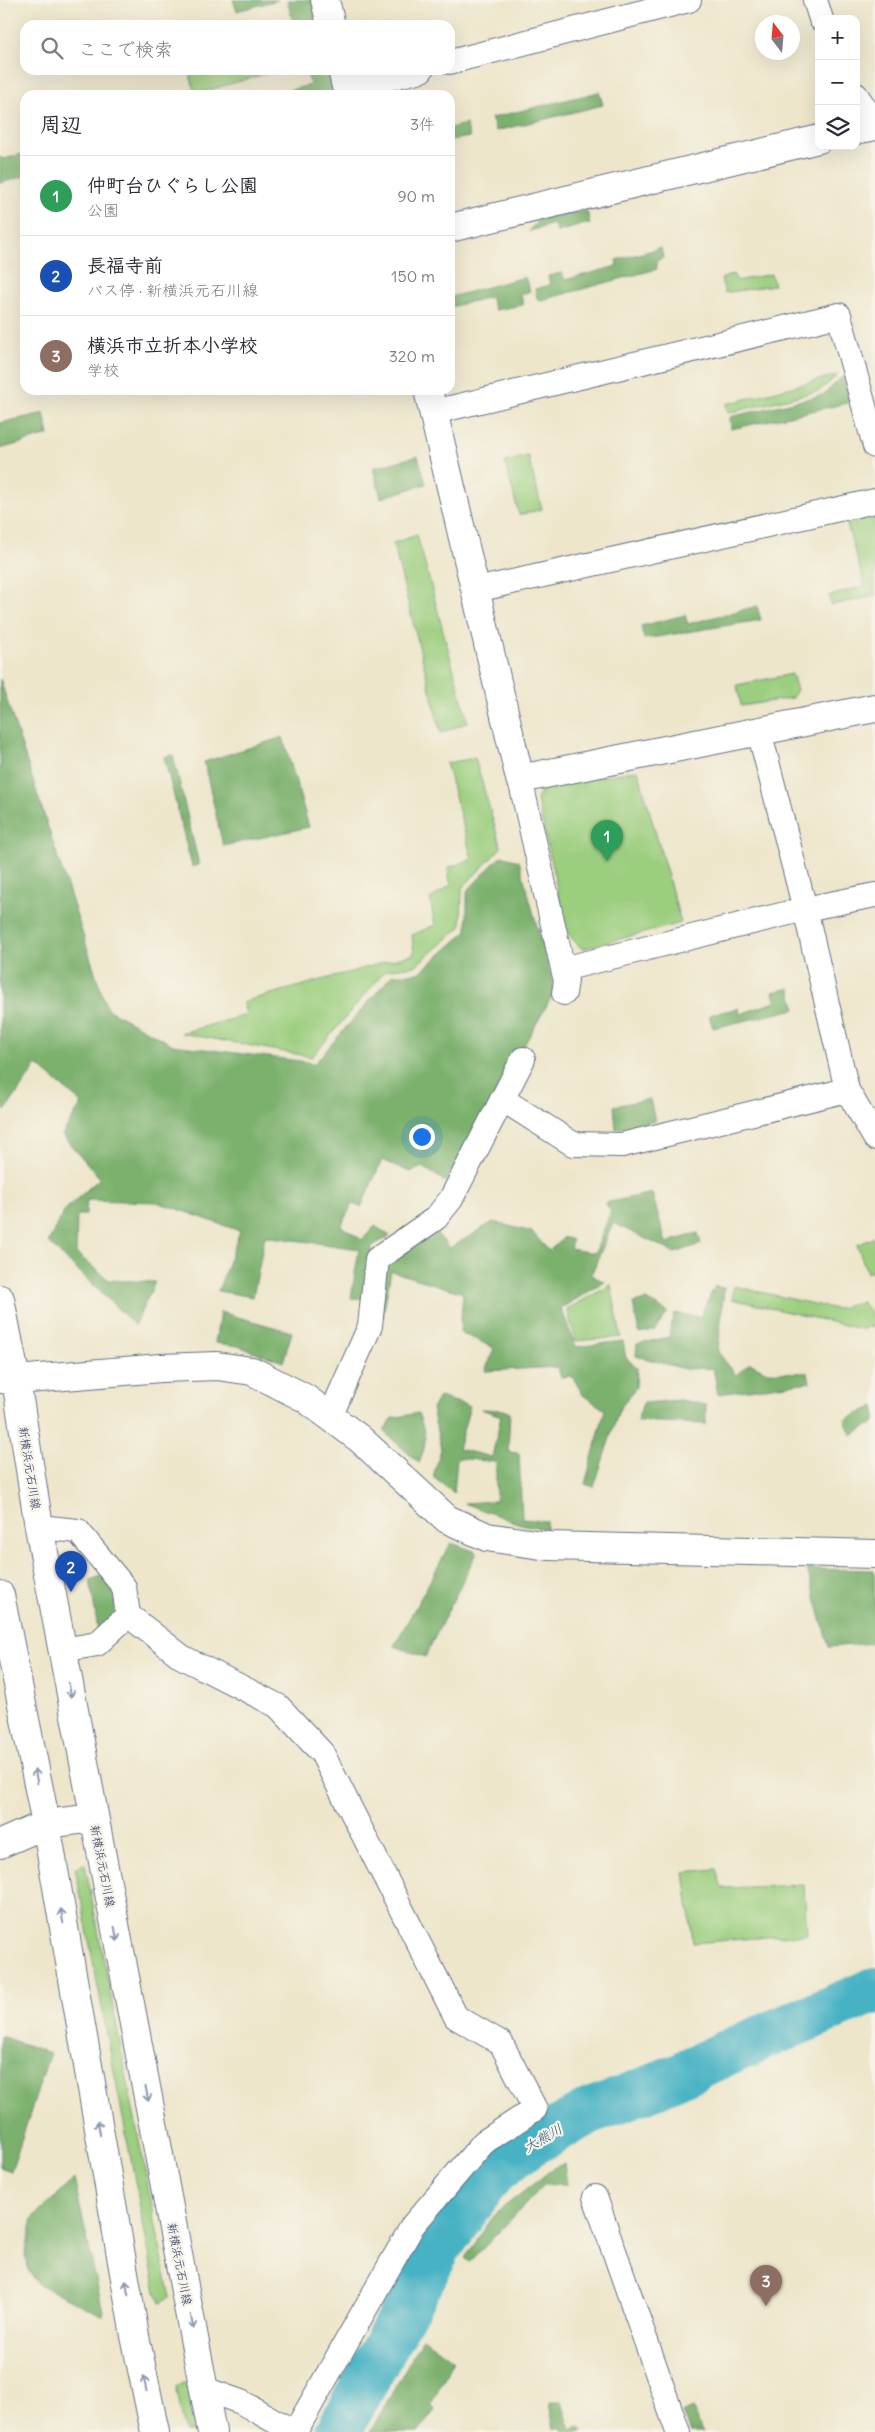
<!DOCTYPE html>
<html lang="ja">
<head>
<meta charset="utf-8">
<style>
	:root { --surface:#fff; --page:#f7f7f7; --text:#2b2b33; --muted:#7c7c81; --line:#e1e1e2; --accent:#1f6fb2 }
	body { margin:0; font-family:Delius,"Klee One",sans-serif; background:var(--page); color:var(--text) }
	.controls { position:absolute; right:15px; top:15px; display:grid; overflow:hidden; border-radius:10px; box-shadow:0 5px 20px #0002 }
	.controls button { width:45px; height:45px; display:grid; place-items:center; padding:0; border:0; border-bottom:1px solid var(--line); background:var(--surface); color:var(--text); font:25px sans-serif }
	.compass { position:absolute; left:755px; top:15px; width:45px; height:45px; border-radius:50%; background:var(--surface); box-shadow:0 5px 20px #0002; rotate:344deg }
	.you { position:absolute; left:421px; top:1136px; width:18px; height:18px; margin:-12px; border:4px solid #fff; border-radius:50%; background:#1a73e8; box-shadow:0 0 0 8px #1a73e833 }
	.badge { display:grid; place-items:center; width:32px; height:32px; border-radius:50%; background:var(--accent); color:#fff; font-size:16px; font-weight:700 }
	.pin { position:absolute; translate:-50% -41px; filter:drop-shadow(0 1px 2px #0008) }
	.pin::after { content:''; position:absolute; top:26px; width:18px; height:15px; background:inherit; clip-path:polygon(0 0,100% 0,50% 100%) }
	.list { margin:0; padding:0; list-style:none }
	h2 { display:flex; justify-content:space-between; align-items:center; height:65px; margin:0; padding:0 20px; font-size:21px }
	h2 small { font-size:16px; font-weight:400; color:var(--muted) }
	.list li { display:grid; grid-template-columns:32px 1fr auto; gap:15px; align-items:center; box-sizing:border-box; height:80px; padding:0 20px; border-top:1px solid var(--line) }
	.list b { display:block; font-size:19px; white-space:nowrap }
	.list p { margin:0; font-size:16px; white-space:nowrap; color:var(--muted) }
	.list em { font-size:16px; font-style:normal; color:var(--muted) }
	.icon { flex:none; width:28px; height:28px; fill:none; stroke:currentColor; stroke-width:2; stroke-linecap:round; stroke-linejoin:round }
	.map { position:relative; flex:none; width:875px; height:2432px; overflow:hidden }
	.search { position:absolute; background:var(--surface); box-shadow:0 5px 20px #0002; left:20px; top:20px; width:435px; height:55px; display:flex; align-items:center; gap:12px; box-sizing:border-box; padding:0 18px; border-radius:15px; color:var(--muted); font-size:19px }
	.panel { position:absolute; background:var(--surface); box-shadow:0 5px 20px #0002; left:20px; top:90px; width:435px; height:305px; border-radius:15px }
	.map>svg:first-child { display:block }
	.green { fill:#9bce7e; stroke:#5b7e6e }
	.forest { fill:#7cb16d; stroke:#4c7066 }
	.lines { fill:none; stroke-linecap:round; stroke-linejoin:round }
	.river { stroke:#47b2c4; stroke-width:46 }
	.minor-casing { stroke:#646f84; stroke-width:26 }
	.tertiary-casing { stroke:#646f84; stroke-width:30 }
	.minor { stroke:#fff; stroke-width:24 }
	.tertiary { stroke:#fff; stroke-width:28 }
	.oneway { stroke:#8d97ae }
	.labels { text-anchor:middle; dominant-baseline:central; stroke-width:4.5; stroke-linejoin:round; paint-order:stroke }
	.street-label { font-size:12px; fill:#1b2f5e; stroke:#f7f3e8 }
	.water-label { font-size:14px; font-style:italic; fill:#28567d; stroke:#f7f3e8 }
</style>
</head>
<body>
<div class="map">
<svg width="875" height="2432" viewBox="0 0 875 2432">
	<rect width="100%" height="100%" fill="#f7f3e8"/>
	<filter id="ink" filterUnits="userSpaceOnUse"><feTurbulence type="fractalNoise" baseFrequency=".02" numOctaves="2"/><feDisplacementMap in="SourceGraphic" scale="10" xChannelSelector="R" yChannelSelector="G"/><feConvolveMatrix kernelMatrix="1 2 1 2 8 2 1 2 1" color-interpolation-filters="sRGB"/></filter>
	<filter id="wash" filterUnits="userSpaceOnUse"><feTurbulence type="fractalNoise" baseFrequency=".0096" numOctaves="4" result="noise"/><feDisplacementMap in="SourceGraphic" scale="20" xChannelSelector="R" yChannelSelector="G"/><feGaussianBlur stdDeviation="1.12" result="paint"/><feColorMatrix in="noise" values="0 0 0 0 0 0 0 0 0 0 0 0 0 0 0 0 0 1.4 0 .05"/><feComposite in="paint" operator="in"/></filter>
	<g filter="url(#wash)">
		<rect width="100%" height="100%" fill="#ede6cb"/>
		<path class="green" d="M 189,70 L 279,70 L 195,94 Z
			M 733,274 L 737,281 L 771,274 L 774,285 L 725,293 L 721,279 Z
			M 838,375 L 819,391 L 728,413 L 726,404 Z
			M 528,456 L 542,509 L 519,515 L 505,462 Z
			M 875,510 L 875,596 L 831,605 L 829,596 L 865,586 L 845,518 Z
			M 417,535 L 468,722 L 441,733 L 393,543 Z
			M 792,674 L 797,690 L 792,698 L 741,706 L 737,685 Z
			M 475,758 L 501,848 L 462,888 L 461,927 L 415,966 L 386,970 L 312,1057 L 181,1033 L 246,1015 L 243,1002 L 414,954 L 412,935 L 435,925 L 430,899 L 451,885 L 447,868 L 472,859 L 446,763 Z
			M 638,770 L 681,923 L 582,949 L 567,933 L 537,799 L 545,787 Z
			M 875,1237 L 875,1270 L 867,1273 L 857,1245 Z
			M 611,1285 L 621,1337 L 576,1341 L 567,1309 Z
			M 734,1286 L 836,1309 L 862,1302 L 874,1317 L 873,1326 L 861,1329 L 732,1299 Z
			M 85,1864 L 170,2298 L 161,2303 L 156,2291 L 75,1867 Z
			M 716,1869 L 722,1888 L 804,1885 L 807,1934 L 693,1943 L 684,1872 Z
			M 186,2382 L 196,2432 L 185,2432 L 176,2386 Z"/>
		<path class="forest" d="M 233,0 L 278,0 L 237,11 Z
			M 287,0 L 312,0 L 318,25 L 294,25 Z
			M 306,70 L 329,70 L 336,95 L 270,95 L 310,85 Z
			M 599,92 L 603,105 L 496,131 L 491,118 Z
			M 466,124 L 470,137 L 450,140 L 450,128 Z
			M 25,153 L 25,176 L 0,183 L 0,157 L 4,159 Z
			M 587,211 L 590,223 L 557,232 L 554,224 L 529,231 L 539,219 Z
			M 661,248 L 663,258 L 656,261 L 657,269 L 538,301 L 535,289 L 550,285 L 548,276 L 562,273 L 565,280 L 617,266 L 616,260 Z
			M 525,277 L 530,291 L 521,295 L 523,305 L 495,310 L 490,297 L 450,307 L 450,297 Z
			M 842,377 L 852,402 L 731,429 L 730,417 L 823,395 Z
			M 44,413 L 49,435 L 0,449 L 0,423 Z
			M 418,456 L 426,484 L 381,498 L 373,468 Z
			M 757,606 L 761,620 L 644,639 L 641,626 L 685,615 L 688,624 Z
			M 0,679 L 107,1009 L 173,1045 L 315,1063 L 392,975 L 419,973 L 467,931 L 467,891 L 501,856 L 519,861 L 555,991 L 446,1182 L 423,1167 L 410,1172 L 382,1160 L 361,1207 L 352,1204 L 341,1226 L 362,1240 L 375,1226 L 390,1236 L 372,1246 L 366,1299 L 351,1298 L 359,1249 L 265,1236 L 253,1297 L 218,1291 L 240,1231 L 157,1202 L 87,1200 L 86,1215 L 77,1215 L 76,1253 L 109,1280 L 155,1282 L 135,1325 L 48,1242 L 65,1210 L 100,1178 L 62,1135 L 82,1103 L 37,1065 L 5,1111 L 0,1094 Z
			M 283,737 L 309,827 L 223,846 L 204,762 Z
			M 173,755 L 199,865 L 192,867 L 164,757 Z
			M 790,988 L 796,1009 L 713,1028 L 709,1015 L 738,1008 L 740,1014 L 775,1002 L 773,992 Z
			M 650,1099 L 655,1121 L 616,1129 L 614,1106 Z
			M 652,1193 L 666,1243 L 698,1233 L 701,1244 L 675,1253 L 613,1223 L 591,1275 L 605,1282 L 561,1308 L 576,1347 L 623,1341 L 626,1358 L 637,1367 L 636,1387 L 619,1410 L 594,1487 L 585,1484 L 605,1410 L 583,1395 L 572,1376 L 561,1377 L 557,1367 L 485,1371 L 494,1348 L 460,1332 L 463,1293 L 391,1271 L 383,1317 L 375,1314 L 380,1262 L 432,1228 L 450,1248 L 493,1222 L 532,1232 L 549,1251 L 564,1237 L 572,1240 L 570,1249 L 595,1253 L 611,1211 L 605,1203 Z
			M 715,1286 L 724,1288 L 718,1352 L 736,1375 L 750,1363 L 767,1372 L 808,1373 L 810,1382 L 718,1394 L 713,1368 L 685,1369 L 636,1356 L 637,1344 L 669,1337 L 674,1313 L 700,1317 Z
			M 646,1300 L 668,1312 L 655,1330 L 639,1333 L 633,1303 Z
			M 220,1312 L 292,1332 L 283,1362 L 238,1346 L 215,1343 Z
			M 439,1397 L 470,1406 L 458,1449 L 492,1457 L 501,1416 L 481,1409 L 503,1410 L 510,1413 L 508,1452 L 519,1453 L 522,1519 L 546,1521 L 546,1529 L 520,1524 L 464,1503 L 496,1501 L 496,1462 L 457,1458 L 454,1493 L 433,1477 L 441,1449 L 432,1409 Z
			M 680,1400 L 706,1405 L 706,1424 L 637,1421 L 643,1403 Z
			M 875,1406 L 875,1422 L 851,1435 L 845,1420 Z
			M 418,1413 C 426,1435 428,1441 419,1463 L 383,1431 L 393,1418 Z
			M 451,1543 L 477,1552 L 425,1657 L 394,1646 Z
			M 807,1569 L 874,1570 L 875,1643 L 829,1647 Z
			M 101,1576 L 118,1589 L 123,1612 L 98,1630 L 90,1580 Z
			M 0,2036 L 50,2053 L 11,2171 L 0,2167 Z
			M 564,2164 L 567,2184 L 544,2185 L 470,2262 L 465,2258 L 495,2214 L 555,2167 Z
			M 74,2179 L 104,2316 L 38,2284 L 29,2271 L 25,2256 L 33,2218 Z
			M 423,2338 L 453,2360 L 431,2405 L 435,2410 L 418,2432 L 370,2432 Z
			M 549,2402 L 562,2402 L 571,2429 L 579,2426 L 582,2432 L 563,2432 L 560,2427 L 554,2429 Z
			M 693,2408 L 702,2432 L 690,2432 L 682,2413 Z"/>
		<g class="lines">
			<path class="river" d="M 338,2432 L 440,2246 L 492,2174 L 527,2146 L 590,2111 L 658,2085 L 735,2049 L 875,1990"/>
		</g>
	</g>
	<g filter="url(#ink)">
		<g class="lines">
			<defs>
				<path id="minor" d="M 815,0 L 821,19
					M 450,62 L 689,0
					M 346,89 L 421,70
					M 856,95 L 875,123
					M 434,412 L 839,315 L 875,446
					M 476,590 L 875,501
					M 759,731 L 805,909 L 847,1090 L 875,1138
					M 520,779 L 563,969 L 805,909 L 875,895
					M 563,969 L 566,981 L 564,993
					M 502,1099 L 573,1144 L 622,1145 L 847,1090
					M 330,1417 L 370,1326 L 377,1259 L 436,1218 L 451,1199 L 523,1059
					M 39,1527 L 78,1531 L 124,1587 L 128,1615 L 182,1657 L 278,1706 L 322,1753 L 456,2017 L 501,2043 L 535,2109 L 484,2142 L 413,2225 L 295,2432
					M 63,1650 L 97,1644 L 128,1615
					M 595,2197 L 678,2432
					M 204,2389 L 241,2402 L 294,2432"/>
				<path id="tertiary" d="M 325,0 L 331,25
					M 342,70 L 348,95
					M 856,130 L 875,126
					M 450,228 L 819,139
					M 428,390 L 520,779 L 875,708
					M 0,1299 L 16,1380 L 39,1527 L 212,2432
					M 0,1379 L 16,1380 L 161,1368 L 217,1366 L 252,1371 L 305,1398 L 360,1439 L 447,1519 L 487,1537 L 548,1546 L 875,1554
					M 0,1595 L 46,1824 L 135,2336 L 155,2432
					M 0,1844 L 46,1824 L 94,1818"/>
			</defs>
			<use href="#minor" class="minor-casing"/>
			<use href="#tertiary" class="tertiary-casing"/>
			<use href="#minor" class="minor"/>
			<use href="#tertiary" class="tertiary"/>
		</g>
		<defs><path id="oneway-shaft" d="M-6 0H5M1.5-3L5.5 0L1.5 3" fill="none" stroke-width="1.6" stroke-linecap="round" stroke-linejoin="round" transform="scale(1.25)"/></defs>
		<g class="oneway">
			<use href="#oneway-shaft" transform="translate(70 1690) rotate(79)"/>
			<use href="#oneway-shaft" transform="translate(36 1776) rotate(-101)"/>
			<use href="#oneway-shaft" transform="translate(62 1916) rotate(-100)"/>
			<use href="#oneway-shaft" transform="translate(116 1934) rotate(79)"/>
			<use href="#oneway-shaft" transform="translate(147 2094) rotate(79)"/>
			<use href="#oneway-shaft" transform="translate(99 2128) rotate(-100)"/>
			<use href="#oneway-shaft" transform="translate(127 2288) rotate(-100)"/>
			<use href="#oneway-shaft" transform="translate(192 2322) rotate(79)"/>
			<use href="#oneway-shaft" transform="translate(145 2384) rotate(-101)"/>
		</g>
	</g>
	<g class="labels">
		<g class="street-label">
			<text transform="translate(30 1468) rotate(81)">新横浜元石川線</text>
			<text transform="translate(103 1866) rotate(79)">新横浜元石川線</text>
			<text transform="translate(180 2264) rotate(79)">新横浜元石川線</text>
		</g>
		<g class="water-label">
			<text transform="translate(543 2138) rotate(-30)">大熊川</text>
		</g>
	</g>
</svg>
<div class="controls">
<button>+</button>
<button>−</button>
<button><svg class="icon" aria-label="layers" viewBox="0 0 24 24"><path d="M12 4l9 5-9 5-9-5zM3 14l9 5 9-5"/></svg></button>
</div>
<svg class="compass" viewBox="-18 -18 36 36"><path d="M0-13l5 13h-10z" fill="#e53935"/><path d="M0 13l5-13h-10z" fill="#7c7c81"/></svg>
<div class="you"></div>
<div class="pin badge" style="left:607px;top:861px;background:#2e9e5b">1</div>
<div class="pin badge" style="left:71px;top:1592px;background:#1a4fb4">2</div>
<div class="pin badge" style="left:766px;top:2306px;background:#8d6e63">3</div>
<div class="search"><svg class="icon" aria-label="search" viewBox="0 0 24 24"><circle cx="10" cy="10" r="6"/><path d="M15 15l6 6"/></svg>ここで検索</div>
<section class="panel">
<h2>周辺<small>3件</small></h2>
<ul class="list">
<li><span class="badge" style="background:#2e9e5b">1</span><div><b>仲町台ひぐらし公園</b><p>公園</p></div><em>90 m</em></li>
<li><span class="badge" style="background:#1a4fb4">2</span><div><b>長福寺前</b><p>バス停 · 新横浜元石川線</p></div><em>150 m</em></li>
<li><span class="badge" style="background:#8d6e63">3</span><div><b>横浜市立折本小学校</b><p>学校</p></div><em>320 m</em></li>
</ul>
</section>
</div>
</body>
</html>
